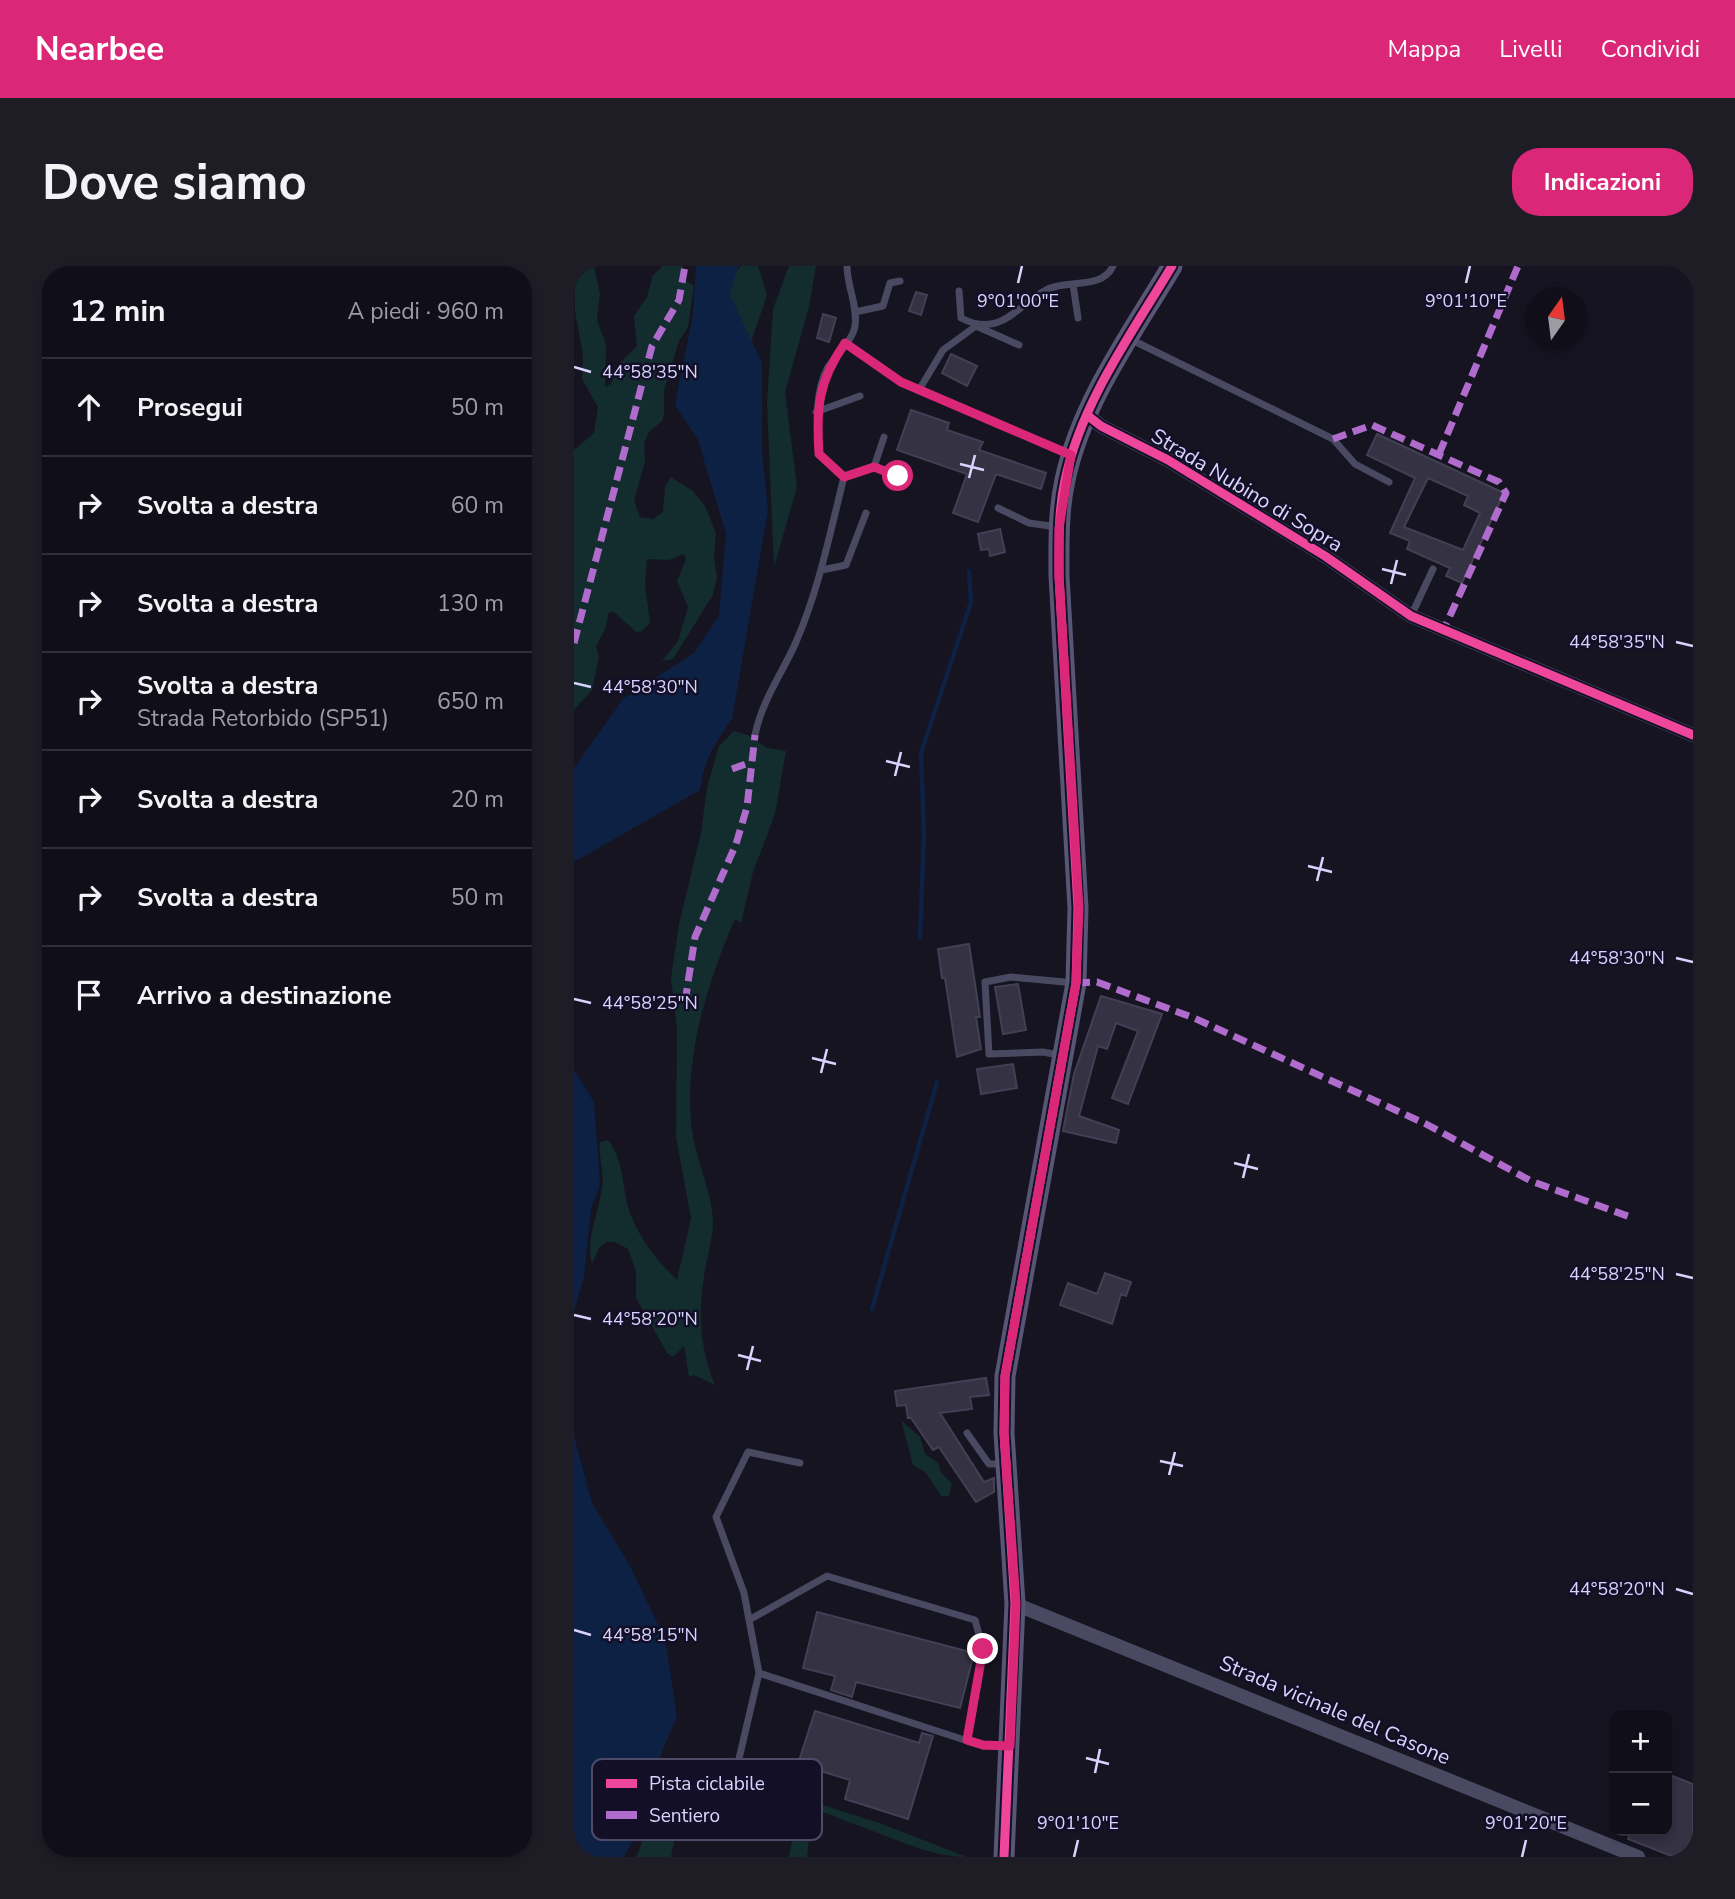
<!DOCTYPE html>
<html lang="it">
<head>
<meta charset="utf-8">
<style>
	:root { --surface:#100f19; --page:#1e1d26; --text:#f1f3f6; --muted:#9c9ca2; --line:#302f38; --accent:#db2777 }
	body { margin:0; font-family:"Nunito Sans",sans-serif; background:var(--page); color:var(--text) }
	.controls { position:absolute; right:21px; bottom:21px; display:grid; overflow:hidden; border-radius:14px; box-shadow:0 4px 10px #0003 }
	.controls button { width:63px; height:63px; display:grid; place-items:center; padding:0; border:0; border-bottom:2px solid var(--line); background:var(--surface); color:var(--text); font:35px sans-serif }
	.compass { position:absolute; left:951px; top:21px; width:63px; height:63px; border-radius:50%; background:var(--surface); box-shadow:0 4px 10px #0003; rotate:14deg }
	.stop { position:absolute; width:21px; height:21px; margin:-16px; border:5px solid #db2777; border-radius:50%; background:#fff }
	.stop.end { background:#db2777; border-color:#fff; box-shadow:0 2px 7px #0008 }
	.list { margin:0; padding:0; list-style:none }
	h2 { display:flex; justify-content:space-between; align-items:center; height:91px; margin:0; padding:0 28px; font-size:30px }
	h2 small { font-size:23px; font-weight:400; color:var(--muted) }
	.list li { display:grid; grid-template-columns:46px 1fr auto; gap:21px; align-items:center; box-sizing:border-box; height:98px; padding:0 28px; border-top:2px solid var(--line) }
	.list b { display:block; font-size:26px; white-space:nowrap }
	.list p { margin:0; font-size:23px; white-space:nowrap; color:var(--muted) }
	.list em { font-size:23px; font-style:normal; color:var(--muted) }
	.icon { flex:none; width:38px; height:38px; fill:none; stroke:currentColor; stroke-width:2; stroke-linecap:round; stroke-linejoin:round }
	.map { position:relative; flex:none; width:1119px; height:1591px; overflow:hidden; border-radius:28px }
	header { display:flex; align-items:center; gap:42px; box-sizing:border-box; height:98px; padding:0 35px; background:var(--accent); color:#fff }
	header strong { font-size:33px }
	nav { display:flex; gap:38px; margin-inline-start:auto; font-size:24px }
	.intro { display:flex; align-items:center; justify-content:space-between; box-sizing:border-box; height:168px; padding:0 42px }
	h1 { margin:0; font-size:49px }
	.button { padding:18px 32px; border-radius:28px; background:var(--accent); color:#fff; font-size:24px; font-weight:700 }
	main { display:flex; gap:42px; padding:0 42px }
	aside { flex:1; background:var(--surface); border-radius:28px; box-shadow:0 4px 10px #0003 }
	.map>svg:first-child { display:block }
	.green { fill:#132c2d }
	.water { fill:#0d2144 }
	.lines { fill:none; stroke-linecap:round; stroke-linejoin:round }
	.stream { stroke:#0d2144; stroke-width:4.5 }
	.building { fill:#343243; stroke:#433f54; stroke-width:2; fill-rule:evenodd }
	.lane { stroke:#4a4962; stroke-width:7 }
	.street { stroke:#4a4962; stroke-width:14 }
	.secondary { stroke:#575674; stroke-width:21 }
	.quiet { stroke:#b06ccc; stroke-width:7; stroke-dasharray:14 7; stroke-linecap:butt }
	.cycleway-casing { stroke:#130f26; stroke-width:13 }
	.cycleway { stroke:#ed469a; stroke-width:9 }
	.route { stroke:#db2777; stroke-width:9 }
	.ticks { fill:none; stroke:#d9d4ff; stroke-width:2.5 }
	.labels { text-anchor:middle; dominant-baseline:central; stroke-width:5; stroke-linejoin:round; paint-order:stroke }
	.street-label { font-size:21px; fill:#d9d4ff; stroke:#130f26 }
	.key { fill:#130f26; stroke:#4e4a67; stroke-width:2 }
	.key-label { font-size:19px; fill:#d9d4ff }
	.ticks-label { font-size:18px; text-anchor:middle; fill:#d9d4ff; stroke:#130f26; stroke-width:5; stroke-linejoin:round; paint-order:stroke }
</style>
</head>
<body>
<header>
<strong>Nearbee</strong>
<nav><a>Mappa</a><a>Livelli</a><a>Condividi</a></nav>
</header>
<div class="intro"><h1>Dove siamo</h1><a class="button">Indicazioni</a></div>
<main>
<aside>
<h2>12 min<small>A piedi · 960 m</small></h2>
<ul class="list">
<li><svg class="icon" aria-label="ahead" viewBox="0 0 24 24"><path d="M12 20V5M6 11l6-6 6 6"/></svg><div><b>Prosegui</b></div><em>50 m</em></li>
<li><svg class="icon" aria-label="right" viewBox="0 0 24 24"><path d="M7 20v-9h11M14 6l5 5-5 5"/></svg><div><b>Svolta a destra</b></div><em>60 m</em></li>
<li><svg class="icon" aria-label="right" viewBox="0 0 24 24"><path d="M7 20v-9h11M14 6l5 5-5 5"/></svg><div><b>Svolta a destra</b></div><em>130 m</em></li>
<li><svg class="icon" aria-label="right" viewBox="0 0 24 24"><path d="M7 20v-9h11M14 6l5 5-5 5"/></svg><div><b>Svolta a destra</b><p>Strada Retorbido (SP51)</p></div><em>650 m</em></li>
<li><svg class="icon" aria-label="right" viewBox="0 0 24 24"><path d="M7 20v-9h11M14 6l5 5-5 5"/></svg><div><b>Svolta a destra</b></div><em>20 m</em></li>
<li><svg class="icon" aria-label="right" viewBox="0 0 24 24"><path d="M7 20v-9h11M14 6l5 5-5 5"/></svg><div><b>Svolta a destra</b></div><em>50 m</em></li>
<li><svg class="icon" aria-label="arrive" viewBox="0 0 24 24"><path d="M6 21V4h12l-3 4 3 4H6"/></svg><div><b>Arrivo a destinazione</b></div></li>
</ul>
</aside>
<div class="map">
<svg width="1119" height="1591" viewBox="0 0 1119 1591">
	<rect width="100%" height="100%" fill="#161421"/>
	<path class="green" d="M 0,0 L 20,0 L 26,28 L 23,54 L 32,78 L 31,121 L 37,118 L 42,101 L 63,80 L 60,50 L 73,31 L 79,9 L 89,0 L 109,0 L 109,14 L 120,19 L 114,61 L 105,75 L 90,124 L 90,149 L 88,155 L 75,166 L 70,177 L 71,196 L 60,234 L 66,251 L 79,253 L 89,246 L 91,221 L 97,211 L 119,225 L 131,240 L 142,267 L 140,291 L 143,311 L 139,329 L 99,393 L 88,395 L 104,375 L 114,341 L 103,315 L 112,293 L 110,288 L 95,294 L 73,293 L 71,318 L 76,357 L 68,365 L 62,366 L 40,346 L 35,346 L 31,364 L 22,380 L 25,391 L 18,424 L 0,444 L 0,184 L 20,167 L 24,141 L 8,113 L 9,89 L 1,45 Z
		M 167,0 L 184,0 L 193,29 L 176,79 L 149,37 L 158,10 Z
		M 215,0 L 242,0 L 235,41 L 211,126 L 223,221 L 200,301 L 193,136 L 199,43 Z
		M 160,465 L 174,469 L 193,482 L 212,485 L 201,548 L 179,606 L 167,657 L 161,653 C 133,718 109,793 118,864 C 122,895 139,927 139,958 C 138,976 133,992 130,1010 C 124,1050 126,1082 141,1119 L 120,1109 L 115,1111 L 110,1080 L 99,1091 L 93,1087 L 62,1032 L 62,1005 L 54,983 L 41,976 L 32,976 L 25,982 L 18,998 C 11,971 25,948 28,921 C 31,907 24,891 26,876 L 34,874 C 52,898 47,926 58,952 C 68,976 85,997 103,1014 L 117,952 L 102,871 L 103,763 L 97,712 L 105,658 L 127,567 L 133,522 L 145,480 Z
		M 327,1154 L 346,1171 L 351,1188 L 364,1197 L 367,1206 L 378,1218 L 375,1230 L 367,1230 L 352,1207 L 339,1199 Z
		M 96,1502 L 104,1556 L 97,1591 L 62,1591 C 77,1565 66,1516 96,1502 Z
		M 233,1534 L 308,1558 L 393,1591 C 353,1591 314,1569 277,1557 C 267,1554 257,1547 246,1546 L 237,1553 L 233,1591 L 215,1591 L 223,1548 Z"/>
	<path class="water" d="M 122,0 L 164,0 L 156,29 L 188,97 L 188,185 L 194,244 L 158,453 C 142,475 129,496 126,524 L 0,596 L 0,502 L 49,433 L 120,387 L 145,350 L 152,268 L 124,174 L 101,139 L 119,49 Z
		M 0,804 L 20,836 L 26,919 L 17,943 L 10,1011 L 0,1045 Z
		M 0,1170 L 18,1237 L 56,1300 L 91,1373 L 103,1450 L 86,1491 L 63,1567 L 50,1591 L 0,1591 Z"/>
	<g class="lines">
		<path class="stream" d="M 346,671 L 350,568 L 347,487 L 397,336 L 395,305
			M 298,1043 L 363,816"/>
	</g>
	<path class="building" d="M 342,26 L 353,29 L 347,49 L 335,45 Z
		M 249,48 L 262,52 L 255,76 L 243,72 Z
		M 377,88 L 403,100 L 393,120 L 368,107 Z
		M 337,144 L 375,157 L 373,164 L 409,176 L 405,184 L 472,207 L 467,223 L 422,208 L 404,256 L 379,247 L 393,208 L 323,184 Z
		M 803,168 L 930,227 L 888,317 L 872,310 L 876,302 L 833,283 L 836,275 L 816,267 L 841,212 L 793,189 ZM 854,212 L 894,230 L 890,239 L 906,247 L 889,284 L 830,261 Z
		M 426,263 L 431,286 L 416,290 L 415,283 L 407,284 L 404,268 Z
		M 395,678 L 406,751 L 402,751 L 407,783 L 383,791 L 371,712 L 368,712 L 364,683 Z
		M 444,718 L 452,764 L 429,768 L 421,721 Z
		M 527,730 L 588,748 L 554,838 L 538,832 L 564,765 L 542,757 L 533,783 L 524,780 L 505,850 L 545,864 L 542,877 L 489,865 L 500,808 Z
		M 439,798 L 443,822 L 407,828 L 403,803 Z
		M 531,1007 L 557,1016 L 552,1030 L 547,1028 L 538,1058 L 486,1039 L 494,1017 L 523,1028 Z
		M 412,1112 L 415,1129 L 396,1131 L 398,1143 L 366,1147 L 410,1216 L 420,1212 L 420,1226 L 402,1236 L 365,1181 L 359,1184 L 337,1152 L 334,1152 L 332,1139 L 323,1140 L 321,1125 Z
		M 243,1346 L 400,1387 L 386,1442 L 282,1416 L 278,1431 L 257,1424 L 261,1410 L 229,1402 Z
		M 241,1445 L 345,1477 L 348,1467 L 359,1470 L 334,1553 L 271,1533 L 276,1514 L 224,1498 Z
		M 1093,1508 L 1119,1518 L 1119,1578 L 1114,1591 L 1100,1591 L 1054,1573 L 1057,1565 L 1093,1565 Z"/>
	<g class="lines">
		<path class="lane" d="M 499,18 L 504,52
			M 385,25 L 387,52 C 428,73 442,39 474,23 C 494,13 528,24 539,0
			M 281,46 L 309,40 L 316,17 L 326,15
			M 556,73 L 759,173 L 781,198 L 815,216
			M 270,77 L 327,116 L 496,189
			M 345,124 L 369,84 L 402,60 L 445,79
			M 242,146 L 286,130
			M 300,201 L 324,210
			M 270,211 L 300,201 L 310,171
			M 424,242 L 455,257 L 483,261
			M 248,304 L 272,299 L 292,247
			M 837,350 L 859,303
			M 181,469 C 188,434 208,408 222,376 C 245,323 256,267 270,211 L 245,188 C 243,160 240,127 254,101 C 262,89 279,74 281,60 C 284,40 273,20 273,0
			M 485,789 L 469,786 L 415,788 L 411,716 L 437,711 L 501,717
			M 393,1167 L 415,1198 L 431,1198
			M 175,1354 L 253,1310 L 401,1354 L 409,1383 L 393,1474
			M 185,1407 L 409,1480 L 432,1480
			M 164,1497 L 185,1407 L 170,1327 L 142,1251 L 174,1186 L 226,1197"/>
		<path class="street" d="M 513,149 L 527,160 L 594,194 L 751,290 L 837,350 L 1119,469
			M 441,1338 L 1064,1591"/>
		<path class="secondary" d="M 430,1591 L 441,1338 L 430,1167 L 431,1110 L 502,717 L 504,642 L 485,310 C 485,278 484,246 491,214 C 507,137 558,67 598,0"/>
		<path class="quiet" d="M 759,173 L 798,159 L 925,216 L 932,227 L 869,365
			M 865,188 L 944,0
			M 0,377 L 78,80 L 105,34 L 111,0
			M 158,503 L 177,496
			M 502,717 L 523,716 L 620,752 L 852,858 L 957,915 L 1059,952
			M 111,736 L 121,671 L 162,578 L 173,541 L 181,469"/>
		<defs>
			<path id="cycleway" d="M 513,149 L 527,160 L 594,194 L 751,290 L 837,350 L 1119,469
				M 430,1591 L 441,1338 L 430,1167 L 431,1110 L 502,717 L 504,642 L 485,310 C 485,278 484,246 491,214 C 507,137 558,67 598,0"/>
		</defs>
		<use href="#cycleway" class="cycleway-casing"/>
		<use href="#cycleway" class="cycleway"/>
	</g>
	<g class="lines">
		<path class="route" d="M 324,210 L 300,201 L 270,211 L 245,188 C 242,142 244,116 271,77 L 327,116 L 497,189 L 485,262 L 485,310 L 505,642 L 502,717 L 431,1110 L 430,1167 L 442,1338 L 436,1480 L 409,1479 L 393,1474 L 409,1383"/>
	</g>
	<path class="ticks" d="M 444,17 L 448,0M 892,17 L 896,0M 0,101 L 17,106M 386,198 L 410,204M 395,212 L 401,189M 808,303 L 832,309M 817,318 L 823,294M 1102,376 L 1119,380M 0,417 L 17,421M 312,495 L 336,501M 321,510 L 327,486M 734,600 L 758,606M 743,615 L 749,591M 1102,692 L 1119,696M 0,733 L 17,737M 238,792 L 262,798M 247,807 L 253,783M 660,897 L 684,903M 669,912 L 675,888M 1102,1008 L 1119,1012M 0,1049 L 17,1053M 164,1089 L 187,1095M 173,1104 L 179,1080M 586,1195 L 609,1200M 595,1209 L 601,1186M 1102,1323 L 1119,1328M 0,1364 L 17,1369M 512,1492 L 535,1498M 521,1507 L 526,1483M 500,1591 L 504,1574M 948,1591 L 952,1574"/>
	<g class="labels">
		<g class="street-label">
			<text transform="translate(673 224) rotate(31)">Strada Nubino di Sopra</text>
			<text transform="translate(761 1444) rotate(23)">Strada vicinale del Casone</text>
		</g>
	</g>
	<rect x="18" y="1493" width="230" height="81" rx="10" class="key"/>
	<rect x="32" y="1513" width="31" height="9" fill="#ed469a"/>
	<rect x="32" y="1545" width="31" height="8" fill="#b06ccc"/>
	<g class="key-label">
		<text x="75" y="1524">Pista ciclabile</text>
		<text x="75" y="1556">Sentiero</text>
	</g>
	<g class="ticks-label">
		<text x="444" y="41">9°01'00"E</text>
		<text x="892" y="41">9°01'10"E</text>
		<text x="76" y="112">44°58'35"N</text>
		<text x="1043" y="382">44°58'35"N</text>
		<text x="76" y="427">44°58'30"N</text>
		<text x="1043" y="698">44°58'30"N</text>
		<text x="76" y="743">44°58'25"N</text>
		<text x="1043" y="1014">44°58'25"N</text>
		<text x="76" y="1059">44°58'20"N</text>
		<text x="1043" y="1329">44°58'20"N</text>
		<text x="76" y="1375">44°58'15"N</text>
		<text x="504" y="1563">9°01'10"E</text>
		<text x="952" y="1563">9°01'20"E</text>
	</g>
</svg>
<div class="controls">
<button>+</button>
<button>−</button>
</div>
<svg class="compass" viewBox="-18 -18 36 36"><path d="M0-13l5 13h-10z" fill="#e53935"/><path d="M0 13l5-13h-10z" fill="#9c9ca2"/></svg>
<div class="stop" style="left:324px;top:210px"></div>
<div class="stop end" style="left:409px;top:1383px"></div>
</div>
</main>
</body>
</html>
